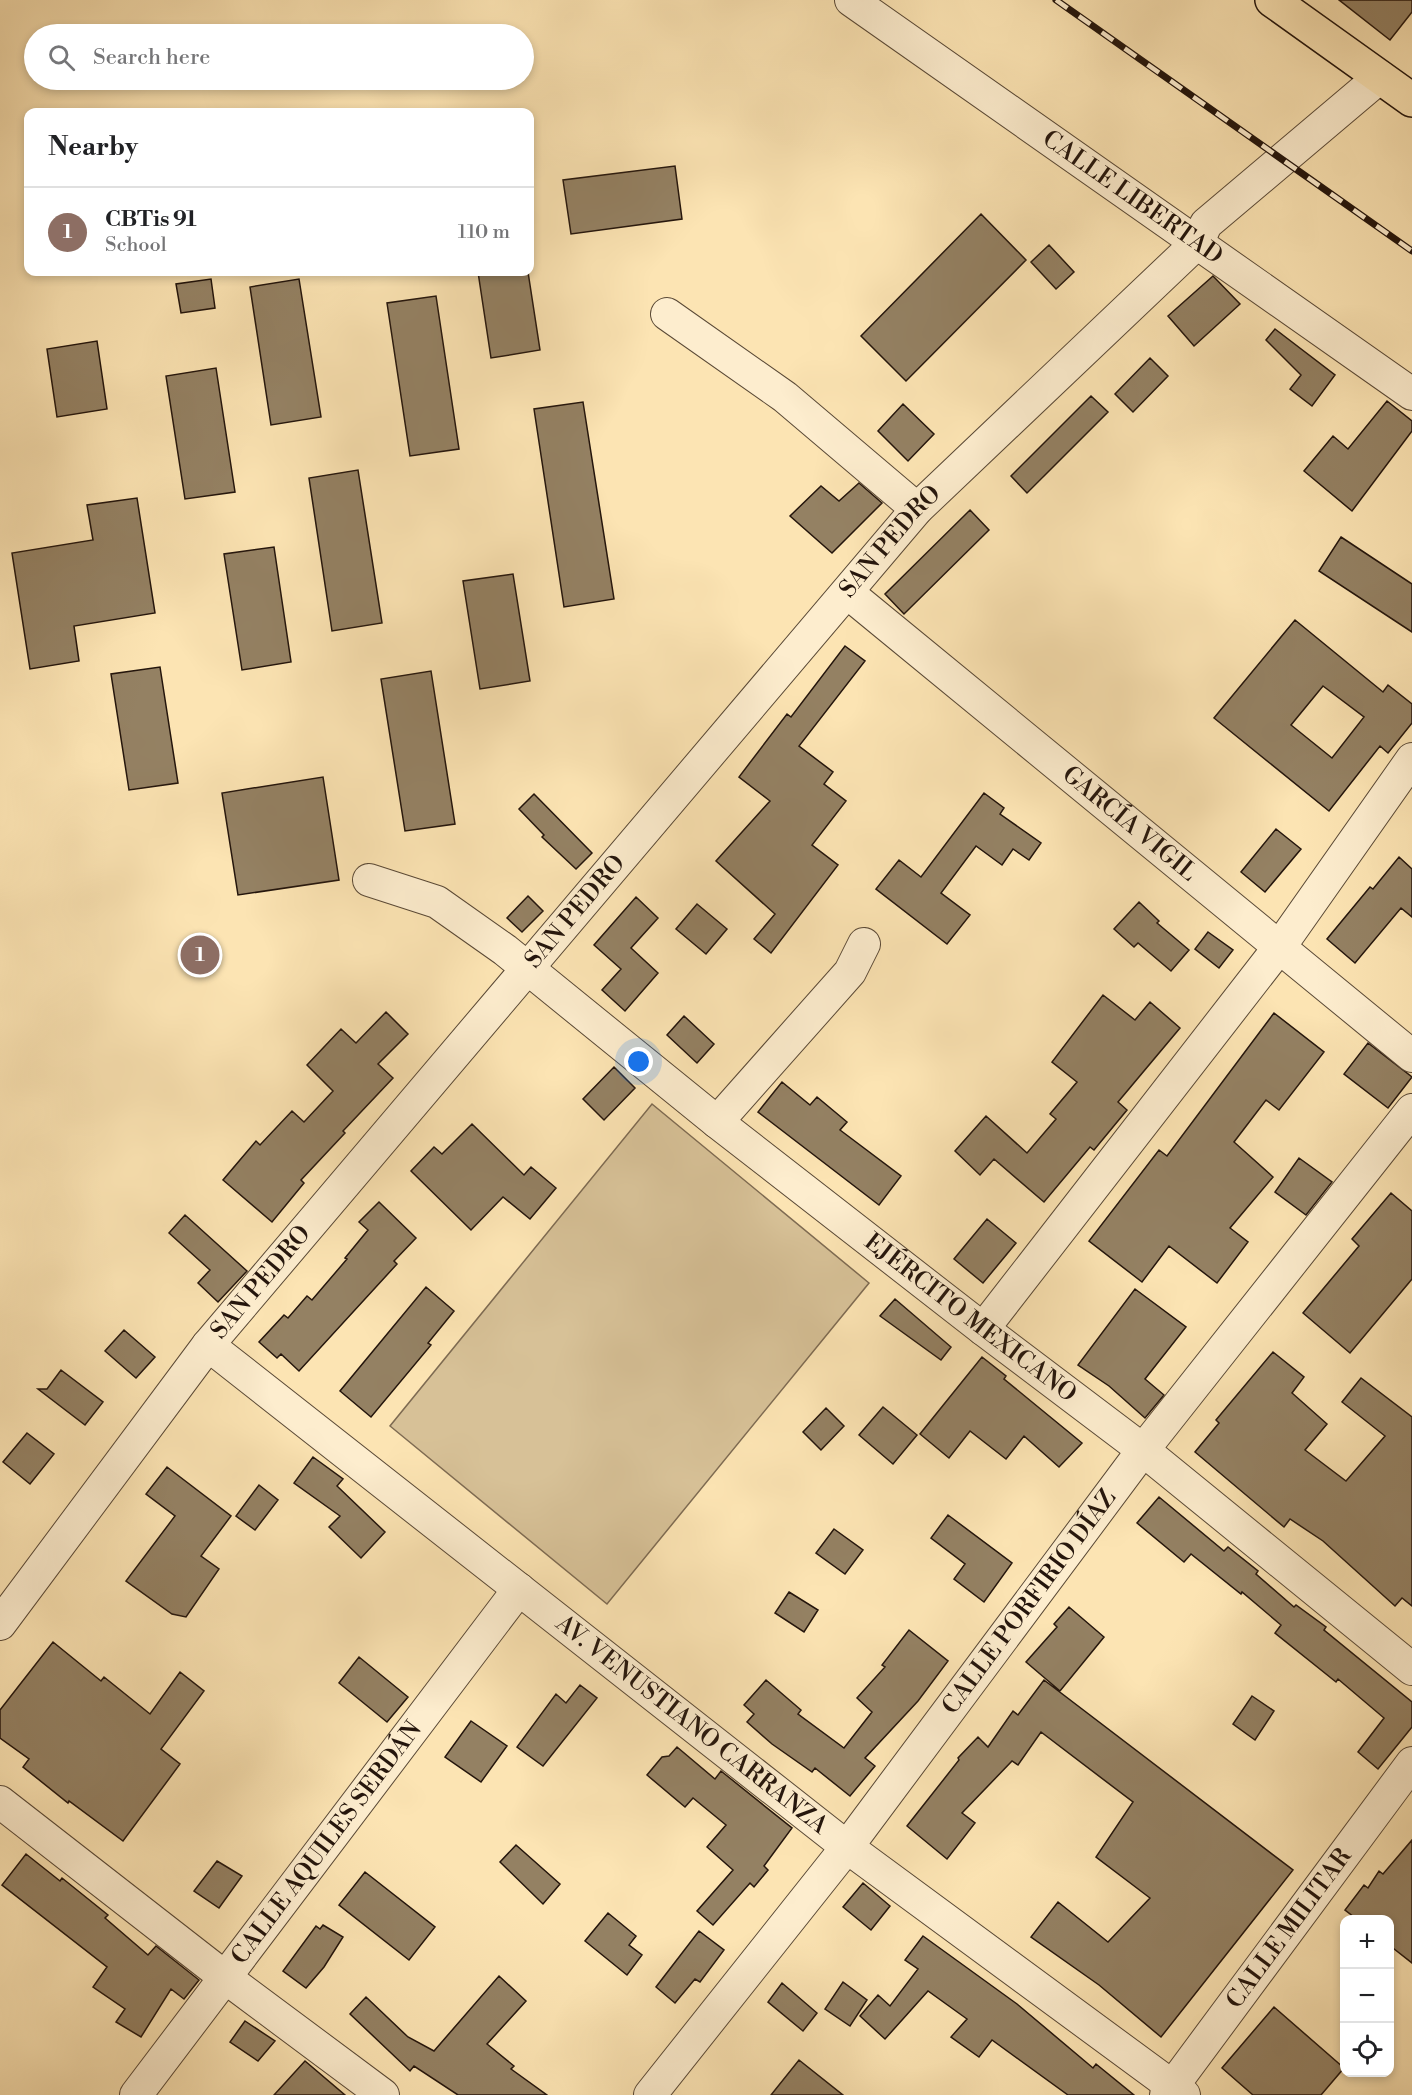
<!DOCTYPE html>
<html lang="en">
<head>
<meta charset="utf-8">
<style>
	:root { --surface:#fff; --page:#f2f2f2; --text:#202124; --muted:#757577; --line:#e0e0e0; --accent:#8f2418 }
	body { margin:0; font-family:"Libre Bodoni",serif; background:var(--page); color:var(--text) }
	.controls { position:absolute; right:18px; bottom:18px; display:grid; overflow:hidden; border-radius:12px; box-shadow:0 3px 9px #0003 }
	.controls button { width:54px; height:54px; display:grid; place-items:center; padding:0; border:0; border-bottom:2px solid var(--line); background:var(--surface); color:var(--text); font:30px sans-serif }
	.you { position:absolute; left:639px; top:1062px; width:21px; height:21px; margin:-15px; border:4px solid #fff; border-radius:50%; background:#1a73e8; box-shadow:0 0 0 9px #1a73e833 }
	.badge { display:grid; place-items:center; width:39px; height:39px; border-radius:50%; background:var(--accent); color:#fff; font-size:20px; font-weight:700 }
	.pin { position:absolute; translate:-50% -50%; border:3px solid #fff; box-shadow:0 2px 6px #0006 }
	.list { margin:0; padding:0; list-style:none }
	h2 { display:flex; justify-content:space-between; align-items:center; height:78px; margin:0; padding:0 24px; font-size:26px }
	h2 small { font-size:20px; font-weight:400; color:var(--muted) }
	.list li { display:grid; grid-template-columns:39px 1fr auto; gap:18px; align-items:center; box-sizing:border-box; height:90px; padding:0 24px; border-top:2px solid var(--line) }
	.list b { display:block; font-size:22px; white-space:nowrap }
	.list p { margin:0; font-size:20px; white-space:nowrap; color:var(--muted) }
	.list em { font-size:20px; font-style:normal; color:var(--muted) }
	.icon { flex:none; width:33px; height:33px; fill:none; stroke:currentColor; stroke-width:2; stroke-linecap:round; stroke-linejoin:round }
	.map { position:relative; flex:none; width:1412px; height:2095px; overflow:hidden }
	.search { position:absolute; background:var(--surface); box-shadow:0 3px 9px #0003; left:24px; top:24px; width:510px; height:66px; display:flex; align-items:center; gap:15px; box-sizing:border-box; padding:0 21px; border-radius:33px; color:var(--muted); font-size:22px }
	.panel { position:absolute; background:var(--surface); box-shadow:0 3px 9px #0003; left:24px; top:108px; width:510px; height:168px; border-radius:12px }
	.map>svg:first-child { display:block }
	.green { fill:#d7c197; stroke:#7e6b52; stroke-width:1.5 }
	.building { fill:#948163; stroke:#24150c; stroke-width:1.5; fill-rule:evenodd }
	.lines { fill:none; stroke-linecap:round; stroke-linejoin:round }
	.minor-casing { stroke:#5a4936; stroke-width:34 }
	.major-casing { stroke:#24150c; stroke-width:36 }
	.minor { stroke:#fdedce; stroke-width:32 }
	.major { stroke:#fce4b3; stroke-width:33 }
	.rail-casing { stroke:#24150c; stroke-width:7 }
	.rail { stroke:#fdedce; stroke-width:4.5; stroke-dasharray:14; stroke-linecap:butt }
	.labels { text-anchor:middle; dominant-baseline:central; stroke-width:5; stroke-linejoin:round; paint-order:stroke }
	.street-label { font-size:24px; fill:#24150c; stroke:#fdedce }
</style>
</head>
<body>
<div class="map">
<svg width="1412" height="2095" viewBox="0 0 1412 2095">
	<rect width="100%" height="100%" fill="#fce4b3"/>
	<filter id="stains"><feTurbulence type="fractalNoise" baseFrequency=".00333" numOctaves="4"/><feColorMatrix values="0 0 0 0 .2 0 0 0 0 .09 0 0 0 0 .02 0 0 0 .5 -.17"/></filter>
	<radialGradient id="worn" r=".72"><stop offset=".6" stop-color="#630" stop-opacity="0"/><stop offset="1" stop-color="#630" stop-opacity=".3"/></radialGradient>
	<path class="green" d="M 652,1104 L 869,1283 L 607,1604 L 390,1426 Z"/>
	<path class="building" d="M 1339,0 L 1412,0 L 1412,12 L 1390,40 Z
		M 675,166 L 682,219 L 571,234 L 563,180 Z
		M 981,214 L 1026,260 L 906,381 L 861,336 Z
		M 1049,245 L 1074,272 L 1056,289 L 1031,262 Z
		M 478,272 L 528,272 L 540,350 L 491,358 Z
		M 1213,276 L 1240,304 L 1194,346 L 1168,316 Z
		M 211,279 L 215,308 L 181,313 L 176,284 Z
		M 299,279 L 321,417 L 271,425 L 250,287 Z
		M 436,296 L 459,449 L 410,456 L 387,303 Z
		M 1275,329 L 1335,375 L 1312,406 L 1290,389 L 1301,375 L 1266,340 Z
		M 97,341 L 107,409 L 57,417 L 47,349 Z
		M 1150,358 L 1168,376 L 1133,412 L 1115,394 Z
		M 216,368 L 235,492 L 185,499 L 166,376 Z
		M 1091,396 L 1108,412 L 1027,493 L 1011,476 Z
		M 1387,401 L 1412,421 L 1412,431 L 1352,511 L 1304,471 L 1333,436 L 1348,449 Z
		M 583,402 L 614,599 L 564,607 L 534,409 Z
		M 903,404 L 934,434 L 908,461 L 878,431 Z
		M 358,470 L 382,623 L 332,631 L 309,478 Z
		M 859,483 L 882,503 L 832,553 L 790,516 L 821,486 L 839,501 Z
		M 137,498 L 155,613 L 74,626 L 79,661 L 30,669 L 12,553 L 93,540 L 87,505 Z
		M 970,510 L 989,530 L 904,614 L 885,594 Z
		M 1341,537 L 1412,584 L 1412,632 L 1319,571 Z
		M 274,547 L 291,662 L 242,670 L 224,554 Z
		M 513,574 L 530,681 L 480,689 L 463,581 Z
		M 1295,620 L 1383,692 L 1388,685 L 1412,704 L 1412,723 L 1388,753 L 1380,746 L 1329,811 L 1214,718 ZM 1323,686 L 1364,717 L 1332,758 L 1291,725 Z
		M 845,646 L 865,661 L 799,746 L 833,772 L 824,784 L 846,801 L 812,845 L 838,865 L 771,953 L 754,939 L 775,914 L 716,861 L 770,801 L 739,777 L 787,714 L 791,717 Z
		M 160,667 L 178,783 L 129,790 L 111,674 Z
		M 431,671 L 455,824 L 405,831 L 381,679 Z
		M 323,777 L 339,880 L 238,895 L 222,793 Z
		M 984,793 L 1004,808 L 1000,814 L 1041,843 L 1029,860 L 1013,849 L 1002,865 L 976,846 L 941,893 L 970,915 L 947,944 L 876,889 L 899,860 L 921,877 Z
		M 534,794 L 592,853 L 576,869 L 542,837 L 544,835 L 519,809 Z
		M 1276,829 L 1301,849 L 1265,892 L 1241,872 Z
		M 1399,857 L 1412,869 L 1412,917 L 1401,908 L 1355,963 L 1327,939 L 1370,887 L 1373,889 Z
		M 528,896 L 543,911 L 522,932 L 507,918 Z
		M 636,897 L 658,918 L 631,948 L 658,973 L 625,1011 L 602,990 L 621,969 L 594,945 Z
		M 1139,902 L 1159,921 L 1157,923 L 1189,950 L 1171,971 L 1138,943 L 1134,947 L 1114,929 Z
		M 697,904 L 727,929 L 706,954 L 676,929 Z
		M 1208,932 L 1233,950 L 1219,968 L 1195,949 Z
		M 1103,995 L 1135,1020 L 1150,1002 L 1180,1028 L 1118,1102 L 1127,1110 L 1094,1150 L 1090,1147 L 1044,1202 L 994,1159 L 980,1175 L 955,1151 L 986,1116 L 1027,1153 L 1056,1119 L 1050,1114 L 1077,1082 L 1052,1062 Z
		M 386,1012 L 408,1034 L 378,1064 L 393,1078 L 343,1131 L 345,1133 L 301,1180 L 304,1183 L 272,1222 L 223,1180 L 256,1141 L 260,1145 L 292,1111 L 304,1122 L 333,1091 L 307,1065 L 341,1029 L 356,1043 Z
		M 1274,1013 L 1324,1052 L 1279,1110 L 1266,1100 L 1234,1142 L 1273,1177 L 1230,1228 L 1248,1242 L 1217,1283 L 1169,1246 L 1142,1282 L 1089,1241 L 1159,1150 L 1167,1156 Z
		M 684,1016 L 714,1044 L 697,1063 L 667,1035 Z
		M 1368,1043 L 1412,1077 L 1388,1108 L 1344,1074 Z
		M 614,1067 L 635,1088 L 604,1120 L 583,1099 Z
		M 782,1082 L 810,1105 L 817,1097 L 847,1122 L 840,1130 L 901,1176 L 879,1205 L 758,1112 Z
		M 472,1124 L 524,1175 L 531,1167 L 556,1188 L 530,1219 L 503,1197 L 471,1230 L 411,1171 L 434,1147 L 442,1154 Z
		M 1299,1158 L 1332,1182 L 1306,1215 L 1275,1192 Z
		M 1391,1193 L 1412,1211 L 1412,1279 L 1350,1353 L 1303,1313 L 1359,1246 L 1352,1239 Z
		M 379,1202 L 416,1238 L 394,1261 L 397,1264 L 299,1371 L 281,1354 L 277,1358 L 259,1342 L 284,1315 L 288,1318 L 307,1296 L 312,1300 L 347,1259 L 345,1258 L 368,1230 L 359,1222 Z
		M 185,1215 L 247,1271 L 218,1302 L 198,1283 L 210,1270 L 169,1233 Z
		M 987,1219 L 1016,1243 L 983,1283 L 954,1259 Z
		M 426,1287 L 454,1311 L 428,1343 L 431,1345 L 371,1417 L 340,1391 Z
		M 1135,1289 L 1186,1327 L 1145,1379 L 1164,1395 L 1145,1418 L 1109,1386 L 1078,1365 Z
		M 895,1299 L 951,1347 L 941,1360 L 880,1316 Z
		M 124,1330 L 155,1357 L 136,1378 L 105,1351 Z
		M 1273,1352 L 1304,1377 L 1292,1393 L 1327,1424 L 1305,1450 L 1346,1481 L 1385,1436 L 1342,1402 L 1361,1378 L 1412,1417 L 1412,1606 L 1402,1598 L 1395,1606 L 1323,1541 L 1290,1519 L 1284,1527 L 1195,1452 L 1219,1423 L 1216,1420 Z
		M 982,1357 L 1006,1376 L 1004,1379 L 1082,1443 L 1059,1467 L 1024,1436 L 1006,1459 L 970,1431 L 949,1458 L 920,1434 Z
		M 61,1370 L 103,1402 L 85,1425 L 38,1389 L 47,1389 Z
		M 883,1407 L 917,1435 L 893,1464 L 859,1435 Z
		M 826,1408 L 844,1426 L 821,1450 L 803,1432 Z
		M 27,1433 L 54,1454 L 30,1484 L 3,1462 Z
		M 313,1457 L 343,1479 L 337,1486 L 385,1532 L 361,1558 L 329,1527 L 340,1516 L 294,1483 Z
		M 167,1467 L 231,1516 L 201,1556 L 219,1569 L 186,1617 L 172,1614 L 126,1581 L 175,1516 L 146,1494 Z
		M 259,1485 L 278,1500 L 255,1530 L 236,1516 Z
		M 1159,1497 L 1224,1551 L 1228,1547 L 1258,1571 L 1256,1574 L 1294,1607 L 1296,1605 L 1326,1627 L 1324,1630 L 1412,1702 L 1412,1727 L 1378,1769 L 1358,1752 L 1384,1718 L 1338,1679 L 1336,1682 L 1275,1633 L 1281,1625 L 1242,1592 L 1241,1594 L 1191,1554 L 1184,1562 L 1137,1523 Z
		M 948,1515 L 1012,1563 L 984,1602 L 954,1579 L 965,1564 L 931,1538 Z
		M 834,1529 L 863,1550 L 845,1574 L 816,1553 Z
		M 789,1592 L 818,1610 L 804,1632 L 775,1613 Z
		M 1069,1607 L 1104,1637 L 1060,1691 L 1026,1662 L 1057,1627 L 1054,1624 Z
		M 909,1630 L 948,1661 L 918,1701 L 865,1758 L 875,1766 L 850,1796 L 815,1768 L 812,1772 L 772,1744 L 747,1722 L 754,1714 L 744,1705 L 766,1680 L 801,1710 L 798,1714 L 844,1748 L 872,1712 L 857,1698 L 885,1667 L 882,1665 Z
		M 53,1642 L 101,1681 L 104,1677 L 150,1714 L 180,1672 L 204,1691 L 161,1749 L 180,1764 L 123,1841 L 69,1801 L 68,1803 L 23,1767 L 29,1759 L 0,1738 L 0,1710 Z
		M 359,1657 L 408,1697 L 387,1722 L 339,1683 Z
		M 1044,1680 L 1293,1870 L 1161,2037 L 1099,1985 L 1031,1937 L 1058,1902 L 1108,1942 L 1150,1898 L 1096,1857 L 1133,1802 L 1041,1732 L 1018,1765 L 1012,1761 L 962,1813 L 975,1823 L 947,1859 L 907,1826 L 959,1760 L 958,1758 L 978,1737 L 988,1747 L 1013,1711 L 1018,1715 Z
		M 580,1685 L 597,1698 L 543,1766 L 517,1747 L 556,1694 L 566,1703 Z
		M 1252,1696 L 1274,1711 L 1255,1740 L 1233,1724 Z
		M 471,1721 L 507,1746 L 481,1782 L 445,1757 Z
		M 677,1747 L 715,1779 L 721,1771 L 792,1828 L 764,1866 L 768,1870 L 754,1887 L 750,1883 L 713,1925 L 697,1911 L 733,1870 L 707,1847 L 726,1825 L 693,1798 L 685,1807 L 647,1775 L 662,1757 L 669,1756 Z
		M 1412,1840 L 1412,1963 L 1389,1945 L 1389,1920 L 1358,1920 L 1345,1910 L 1364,1885 L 1368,1888 L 1379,1871 L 1383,1874 Z
		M 516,1845 L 560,1884 L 543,1904 L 500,1862 Z
		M 26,1854 L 60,1881 L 62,1878 L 108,1915 L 105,1918 L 148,1955 L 156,1946 L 199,1980 L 184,1999 L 171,1989 L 141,2037 L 116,2022 L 125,2009 L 93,1987 L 107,1967 L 2,1885 Z
		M 217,1861 L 242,1876 L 219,1908 L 194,1891 Z
		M 365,1872 L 435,1927 L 409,1960 L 339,1905 Z
		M 863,1883 L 890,1906 L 871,1930 L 843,1907 Z
		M 608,1913 L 636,1936 L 629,1945 L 642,1955 L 627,1975 L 585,1941 Z
		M 323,1925 L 343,1937 L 324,1967 L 306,1988 L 283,1971 L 316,1926 L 320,1929 Z
		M 699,1931 L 724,1950 L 700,1982 L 695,1979 L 675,2003 L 656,1987 Z
		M 923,1936 L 1017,2004 L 1093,2068 L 1096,2064 L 1134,2095 L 1068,2095 L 992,2040 L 979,2057 L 951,2037 L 967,2019 L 928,1991 L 885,2039 L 860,2016 L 878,1995 L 890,2006 L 918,1969 L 905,1960 Z
		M 499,1976 L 526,2001 L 487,2044 L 514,2066 L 511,2069 L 547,2095 L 458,2095 L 414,2066 L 410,2071 L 350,2014 L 366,1997 L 408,2037 L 434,2051 Z
		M 843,1982 L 867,2000 L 850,2026 L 825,2009 Z
		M 782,1983 L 817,2013 L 803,2031 L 768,2002 Z
		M 1274,2007 L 1344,2068 L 1321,2095 L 1253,2095 L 1222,2068 Z
		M 245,2021 L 275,2041 L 258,2061 L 230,2042 Z
		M 799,2060 L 843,2095 L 771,2095 Z
		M 305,2061 L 345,2095 L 274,2095 Z"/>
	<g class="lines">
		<defs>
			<g id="minor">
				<path id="s1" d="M 851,0 L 1412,394"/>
				<path d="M 667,314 L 785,397 L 917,509"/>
				<path id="s2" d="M 848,593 L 1412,1056"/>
				<path id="s3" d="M 369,880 L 437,902 L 505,950 L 717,1122 L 983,1329 L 1143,1450 L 1412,1669"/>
				<path d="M 717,1122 L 850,972 L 864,944"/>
				<path d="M 983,1329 L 1281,945 L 1412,759"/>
				<path id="s4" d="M 208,1345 L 847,1847 L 1184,2095"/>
				<path id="s5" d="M 0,1624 L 208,1345 L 917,509 L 1198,242 L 1206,224 L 1380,77"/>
				<path d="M 0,1802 L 226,1978 L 383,2095"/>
				<path id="s6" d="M 136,2095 L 519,1589"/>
				<path id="s7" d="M 650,2095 L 847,1847 L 1143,1450 L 1412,1110"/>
				<path id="s8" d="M 1166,2095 L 1412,1763"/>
			</g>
			<path id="major" d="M 1272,0 L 1412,100"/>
		</defs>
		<use href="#minor" class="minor-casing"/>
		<use href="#major" class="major-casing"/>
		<use href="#minor" class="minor"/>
		<use href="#major" class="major"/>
		<defs>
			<path id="rail" d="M 1056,0 L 1412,251"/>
		</defs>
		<use href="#rail" class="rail-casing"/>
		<use href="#rail" class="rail"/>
	</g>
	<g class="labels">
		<g class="street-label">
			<text stroke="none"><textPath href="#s1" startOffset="344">CALLE LIBERTAD</textPath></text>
			<text stroke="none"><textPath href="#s5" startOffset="1402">SAN PEDRO</textPath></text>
			<text stroke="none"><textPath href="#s2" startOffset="364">GARCÍA VIGIL</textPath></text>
			<text stroke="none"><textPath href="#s5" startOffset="916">SAN PEDRO</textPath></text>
			<text stroke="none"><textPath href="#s5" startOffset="430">SAN PEDRO</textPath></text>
			<text stroke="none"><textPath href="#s3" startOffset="748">EJÉRCITO MEXICANO</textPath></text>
			<text stroke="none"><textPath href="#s7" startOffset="622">CALLE PORFIRIO DÍAZ</textPath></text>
			<text stroke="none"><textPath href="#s4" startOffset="615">AV. VENUSTIANO CARRANZA</textPath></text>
			<text stroke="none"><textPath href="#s6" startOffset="316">CALLE AQUILES SERDÁN</textPath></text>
			<text stroke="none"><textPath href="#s8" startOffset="207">CALLE MILITAR</textPath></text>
		</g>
	</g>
	<rect width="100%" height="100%" filter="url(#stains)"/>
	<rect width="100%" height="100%" fill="url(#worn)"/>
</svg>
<div class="controls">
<button>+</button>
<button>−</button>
<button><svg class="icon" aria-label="locate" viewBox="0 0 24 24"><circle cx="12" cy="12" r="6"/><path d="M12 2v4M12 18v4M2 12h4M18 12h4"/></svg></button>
</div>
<div class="you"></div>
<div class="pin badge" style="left:200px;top:955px;background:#8d6e63">1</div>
<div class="search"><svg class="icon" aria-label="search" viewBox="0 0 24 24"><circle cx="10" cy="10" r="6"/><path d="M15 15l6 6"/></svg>Search here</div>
<section class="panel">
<h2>Nearby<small></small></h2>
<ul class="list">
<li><span class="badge" style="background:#8d6e63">1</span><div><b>CBTis 91</b><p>School</p></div><em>110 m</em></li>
</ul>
</section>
</div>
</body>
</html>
